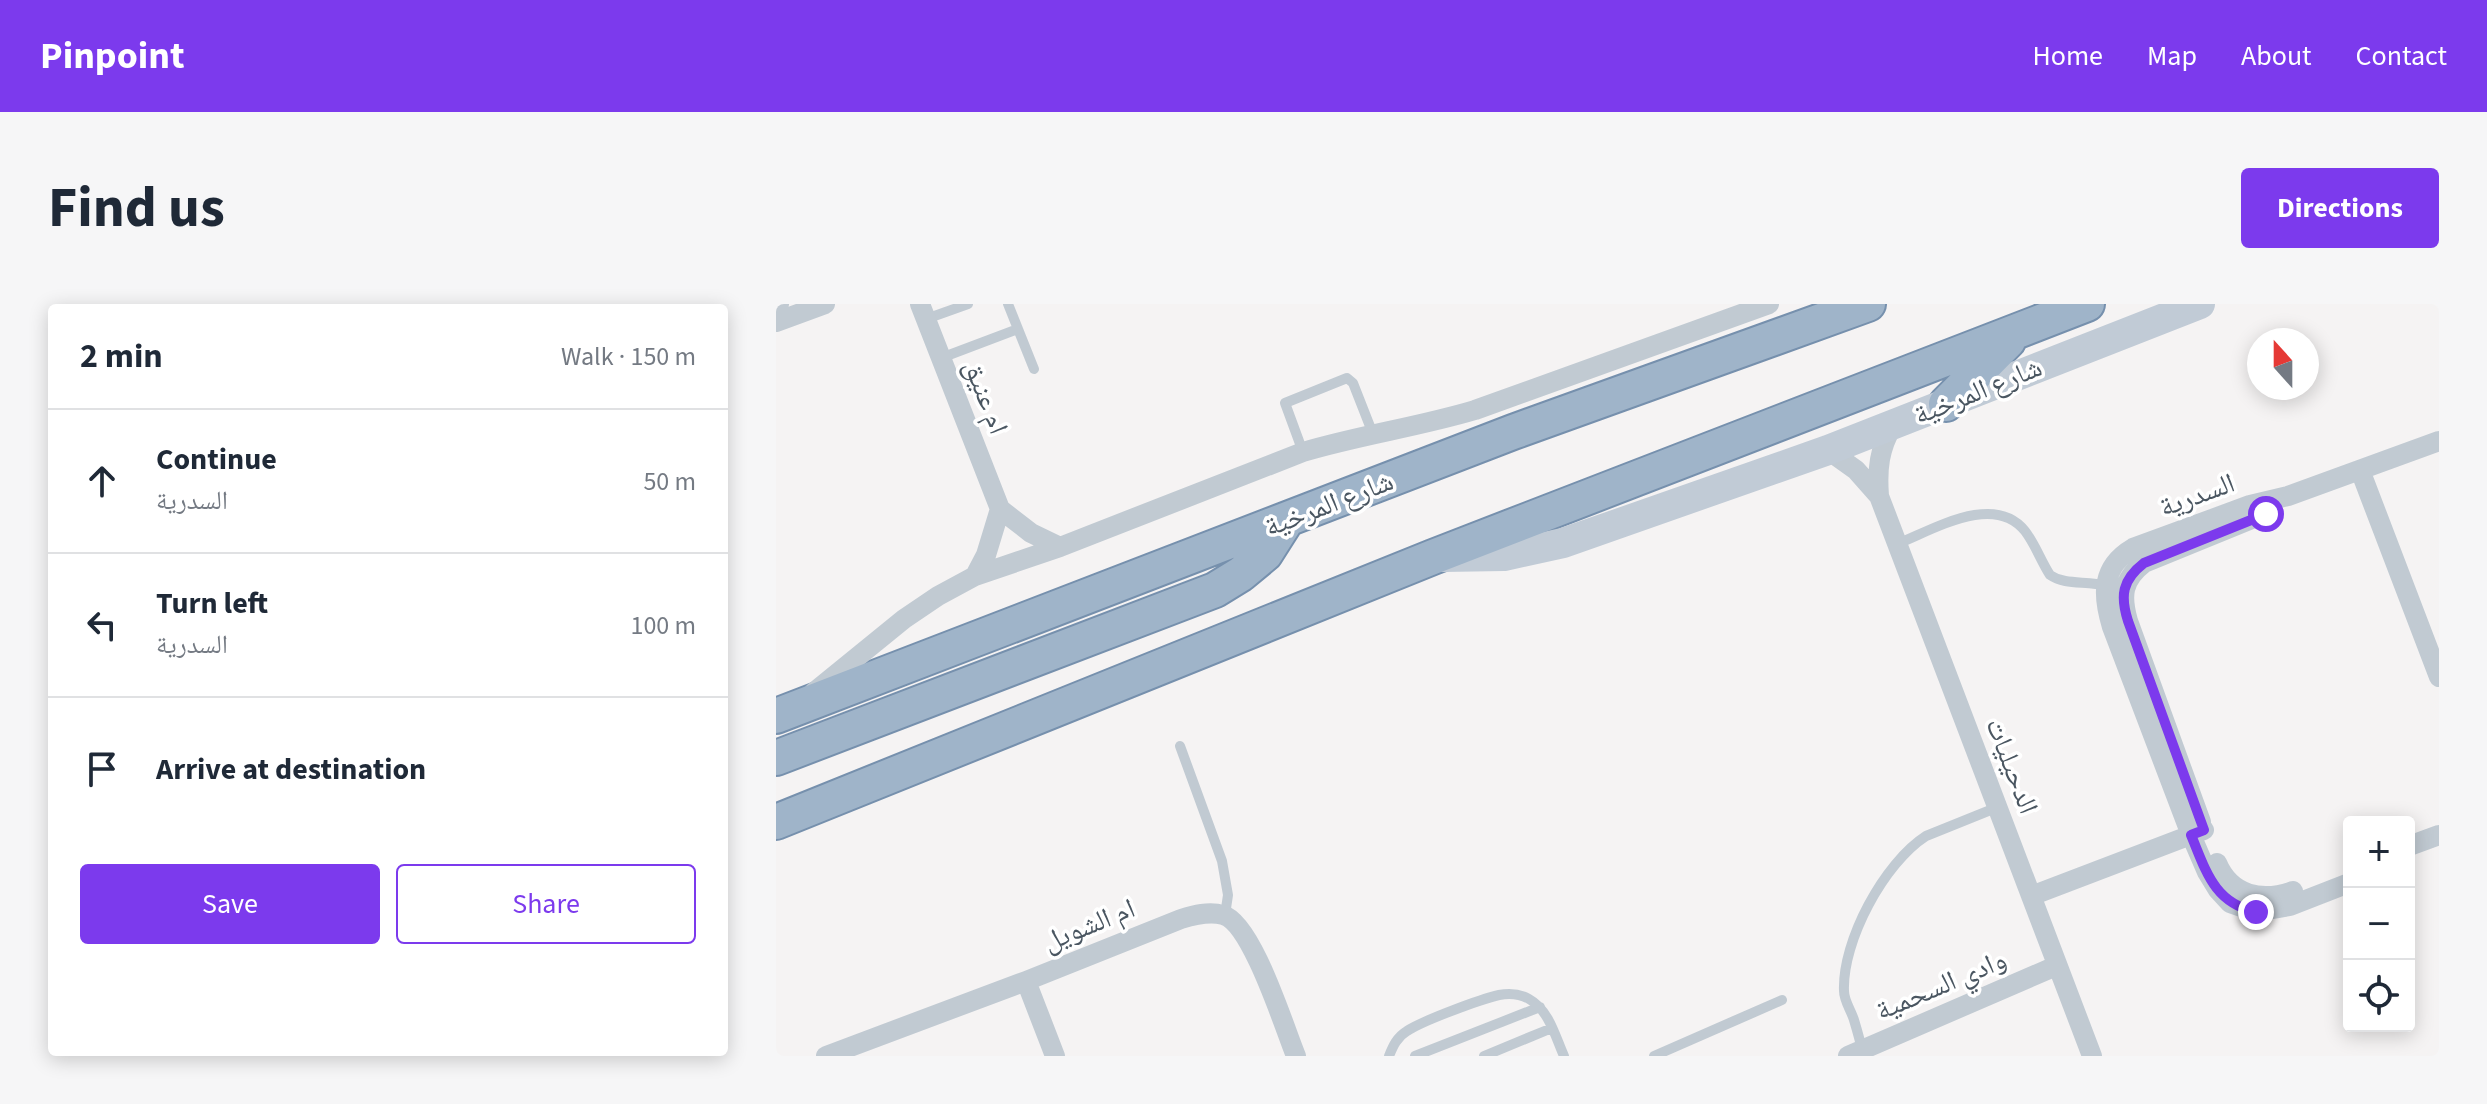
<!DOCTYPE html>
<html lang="en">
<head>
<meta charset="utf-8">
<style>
	:root { --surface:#fff; --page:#f6f6f7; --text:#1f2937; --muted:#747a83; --line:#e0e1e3; --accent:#7c3aed }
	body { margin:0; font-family:"Source Sans 3","Noto Naskh Arabic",sans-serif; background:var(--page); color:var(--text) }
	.controls { position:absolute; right:24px; bottom:24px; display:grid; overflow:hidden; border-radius:8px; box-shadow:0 4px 20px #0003 }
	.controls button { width:72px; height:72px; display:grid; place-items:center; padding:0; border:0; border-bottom:2px solid var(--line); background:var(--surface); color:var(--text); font:40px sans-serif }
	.compass { position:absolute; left:1471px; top:24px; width:72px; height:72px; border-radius:50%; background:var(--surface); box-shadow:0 4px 20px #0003; rotate:339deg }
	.stop { position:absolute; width:24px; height:24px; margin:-18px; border:6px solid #7c3aed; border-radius:50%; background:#fff }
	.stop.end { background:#7c3aed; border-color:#fff; box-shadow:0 2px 8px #0008 }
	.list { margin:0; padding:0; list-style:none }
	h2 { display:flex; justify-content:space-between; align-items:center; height:104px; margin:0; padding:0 32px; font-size:34px }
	h2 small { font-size:26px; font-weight:400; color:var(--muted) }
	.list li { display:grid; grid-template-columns:52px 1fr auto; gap:24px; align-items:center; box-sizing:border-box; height:144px; padding:0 32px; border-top:2px solid var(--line) }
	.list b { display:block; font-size:30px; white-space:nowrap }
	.list p { margin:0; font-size:26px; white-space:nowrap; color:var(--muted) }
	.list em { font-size:26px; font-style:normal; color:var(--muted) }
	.actions { display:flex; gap:16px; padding:24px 32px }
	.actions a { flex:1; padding:18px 0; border:2px solid var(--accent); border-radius:8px; text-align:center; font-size:28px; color:var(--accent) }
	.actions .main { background:var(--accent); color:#fff }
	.icon { flex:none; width:44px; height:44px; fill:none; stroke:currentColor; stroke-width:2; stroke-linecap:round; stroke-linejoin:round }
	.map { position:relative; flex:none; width:1663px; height:752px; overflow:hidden; border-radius:8px }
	header { display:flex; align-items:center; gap:48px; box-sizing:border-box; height:112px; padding:0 40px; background:var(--accent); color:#fff }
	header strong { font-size:38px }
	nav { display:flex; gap:44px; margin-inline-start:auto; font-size:28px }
	.intro { display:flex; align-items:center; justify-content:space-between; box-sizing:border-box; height:192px; padding:0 48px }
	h1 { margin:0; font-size:56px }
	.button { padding:20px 36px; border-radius:8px; background:var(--accent); color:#fff; font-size:28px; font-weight:700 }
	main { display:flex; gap:48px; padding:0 48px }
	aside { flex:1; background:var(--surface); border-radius:8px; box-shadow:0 4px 20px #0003 }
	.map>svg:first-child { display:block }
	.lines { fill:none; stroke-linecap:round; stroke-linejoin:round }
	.trunk-casing { stroke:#7690ad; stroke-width:38 }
	.service { stroke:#c1cad2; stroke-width:10 }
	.minor { stroke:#c1cad2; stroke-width:20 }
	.secondary { stroke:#c1cbd6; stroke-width:30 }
	.trunk { stroke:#9fb4c9; stroke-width:34 }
	.route { stroke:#7c3aed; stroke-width:10 }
	.labels { text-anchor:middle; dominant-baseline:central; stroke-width:7; stroke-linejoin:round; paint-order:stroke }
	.street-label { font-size:28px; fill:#4a5661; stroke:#fff }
</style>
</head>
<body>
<header>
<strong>Pinpoint</strong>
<nav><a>Home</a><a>Map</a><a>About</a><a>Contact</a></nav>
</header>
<div class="intro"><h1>Find us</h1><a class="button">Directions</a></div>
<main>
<aside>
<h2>2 min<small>Walk · 150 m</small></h2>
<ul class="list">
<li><svg class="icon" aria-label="ahead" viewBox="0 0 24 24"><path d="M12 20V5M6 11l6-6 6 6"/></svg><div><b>Continue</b><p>السدرية</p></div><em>50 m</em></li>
<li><svg class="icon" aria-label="left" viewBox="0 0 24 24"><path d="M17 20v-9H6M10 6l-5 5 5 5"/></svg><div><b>Turn left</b><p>السدرية</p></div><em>100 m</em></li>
<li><svg class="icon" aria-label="arrive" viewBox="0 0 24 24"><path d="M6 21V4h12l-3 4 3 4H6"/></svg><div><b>Arrive at destination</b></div></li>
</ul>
<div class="actions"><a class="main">Save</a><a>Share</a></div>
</aside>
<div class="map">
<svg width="1663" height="752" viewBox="0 0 1663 752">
	<rect width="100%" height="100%" fill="#f5f3f3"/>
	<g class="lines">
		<defs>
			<path id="trunk" d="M 1170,100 L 1232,37
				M 0,412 L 737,128 L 1092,0
				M 0,454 L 439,286 L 465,270 L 489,250 L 510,217
				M 0,518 L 657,253 L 1311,0"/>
		</defs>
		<use href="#trunk" class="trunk-casing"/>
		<path class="service" d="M 232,0 L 258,65
			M 150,15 L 192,0
			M 165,54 L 242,25
			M 527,148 L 509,99 L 571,74 L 577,79 L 597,130
			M 1121,240 C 1157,226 1218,188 1249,227 C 1259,240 1265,257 1274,271 C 1290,282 1311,276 1330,282
			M 404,442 L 446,557 L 452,591 L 449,611
			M 1086,746 C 1084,736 1081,726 1078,716 C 1075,706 1068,697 1068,687 C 1066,637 1108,559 1150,532 L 1222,503
			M 613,752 C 617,742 621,733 631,727 C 646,717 705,695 723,691 C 733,689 744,690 753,695 C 773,706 779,732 788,752
			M 639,752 L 764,703
			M 708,752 L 776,724
			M 878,752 L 1006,696"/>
		<path class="minor" d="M 144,0 L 224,205 L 255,229 L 284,243
			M 0,1 L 3,0
			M 0,18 L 49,0
			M 1117,121 C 1103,145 1101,165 1103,192 L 1316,752
			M 1052,146 L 1080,166 L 1103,192
			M 1584,166 L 1663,373
			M 199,272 L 210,251 L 224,205
			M 37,389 L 128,315 L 162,292 L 199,272 L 284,243 L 527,148 C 584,131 642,123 699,106 L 993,0
			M 1425,518 L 1352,317 C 1345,292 1346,276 1368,259 L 1493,208
			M 1633,542 L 1663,531
			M 1441,559 C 1455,592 1486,598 1517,587
			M 1573,579 L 1514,602 L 1480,608 L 1454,599 L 1442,586 L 1431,568 L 1415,531 L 1336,323 C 1326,290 1325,263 1357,244 L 1474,201 L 1512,192 L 1663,137
			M 1255,592 L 1428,526
			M 250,677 L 279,752
			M 50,752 L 250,677 L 405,615 C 418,611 433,607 447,611 C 476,619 508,723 520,752
			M 1072,752 L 1280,662"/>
		<path class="secondary" d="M 667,253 L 728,252 L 787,239 L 1052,146 L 1424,0"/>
		<use href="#trunk" class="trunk"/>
	</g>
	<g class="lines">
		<path class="route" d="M 1480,608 C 1438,599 1430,567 1415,531 L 1428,526 L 1352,317 C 1344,292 1346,276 1368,259 L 1490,210"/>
	</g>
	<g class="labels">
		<g class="street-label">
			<text transform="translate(1202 87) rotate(-22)">شارع المرخية</text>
			<text transform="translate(210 93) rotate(69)">ام عنيق</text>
			<text transform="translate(1421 191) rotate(-20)">السدرية</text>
			<text transform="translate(553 200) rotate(-21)">شارع المرخية</text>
			<text transform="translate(1236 462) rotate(69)">الدحيليات</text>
			<text transform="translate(313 621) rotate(-22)">ام الشويل</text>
			<text transform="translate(1165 681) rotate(-23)">وادي السحمية</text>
		</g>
	</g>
</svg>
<div class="controls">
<button>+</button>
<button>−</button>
<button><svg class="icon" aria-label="locate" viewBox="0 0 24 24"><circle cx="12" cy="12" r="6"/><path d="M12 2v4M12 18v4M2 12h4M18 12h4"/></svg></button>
</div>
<svg class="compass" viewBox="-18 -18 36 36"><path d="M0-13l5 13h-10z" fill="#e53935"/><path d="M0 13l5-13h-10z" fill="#747a83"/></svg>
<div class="stop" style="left:1490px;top:210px"></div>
<div class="stop end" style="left:1480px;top:608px"></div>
</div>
</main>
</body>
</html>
